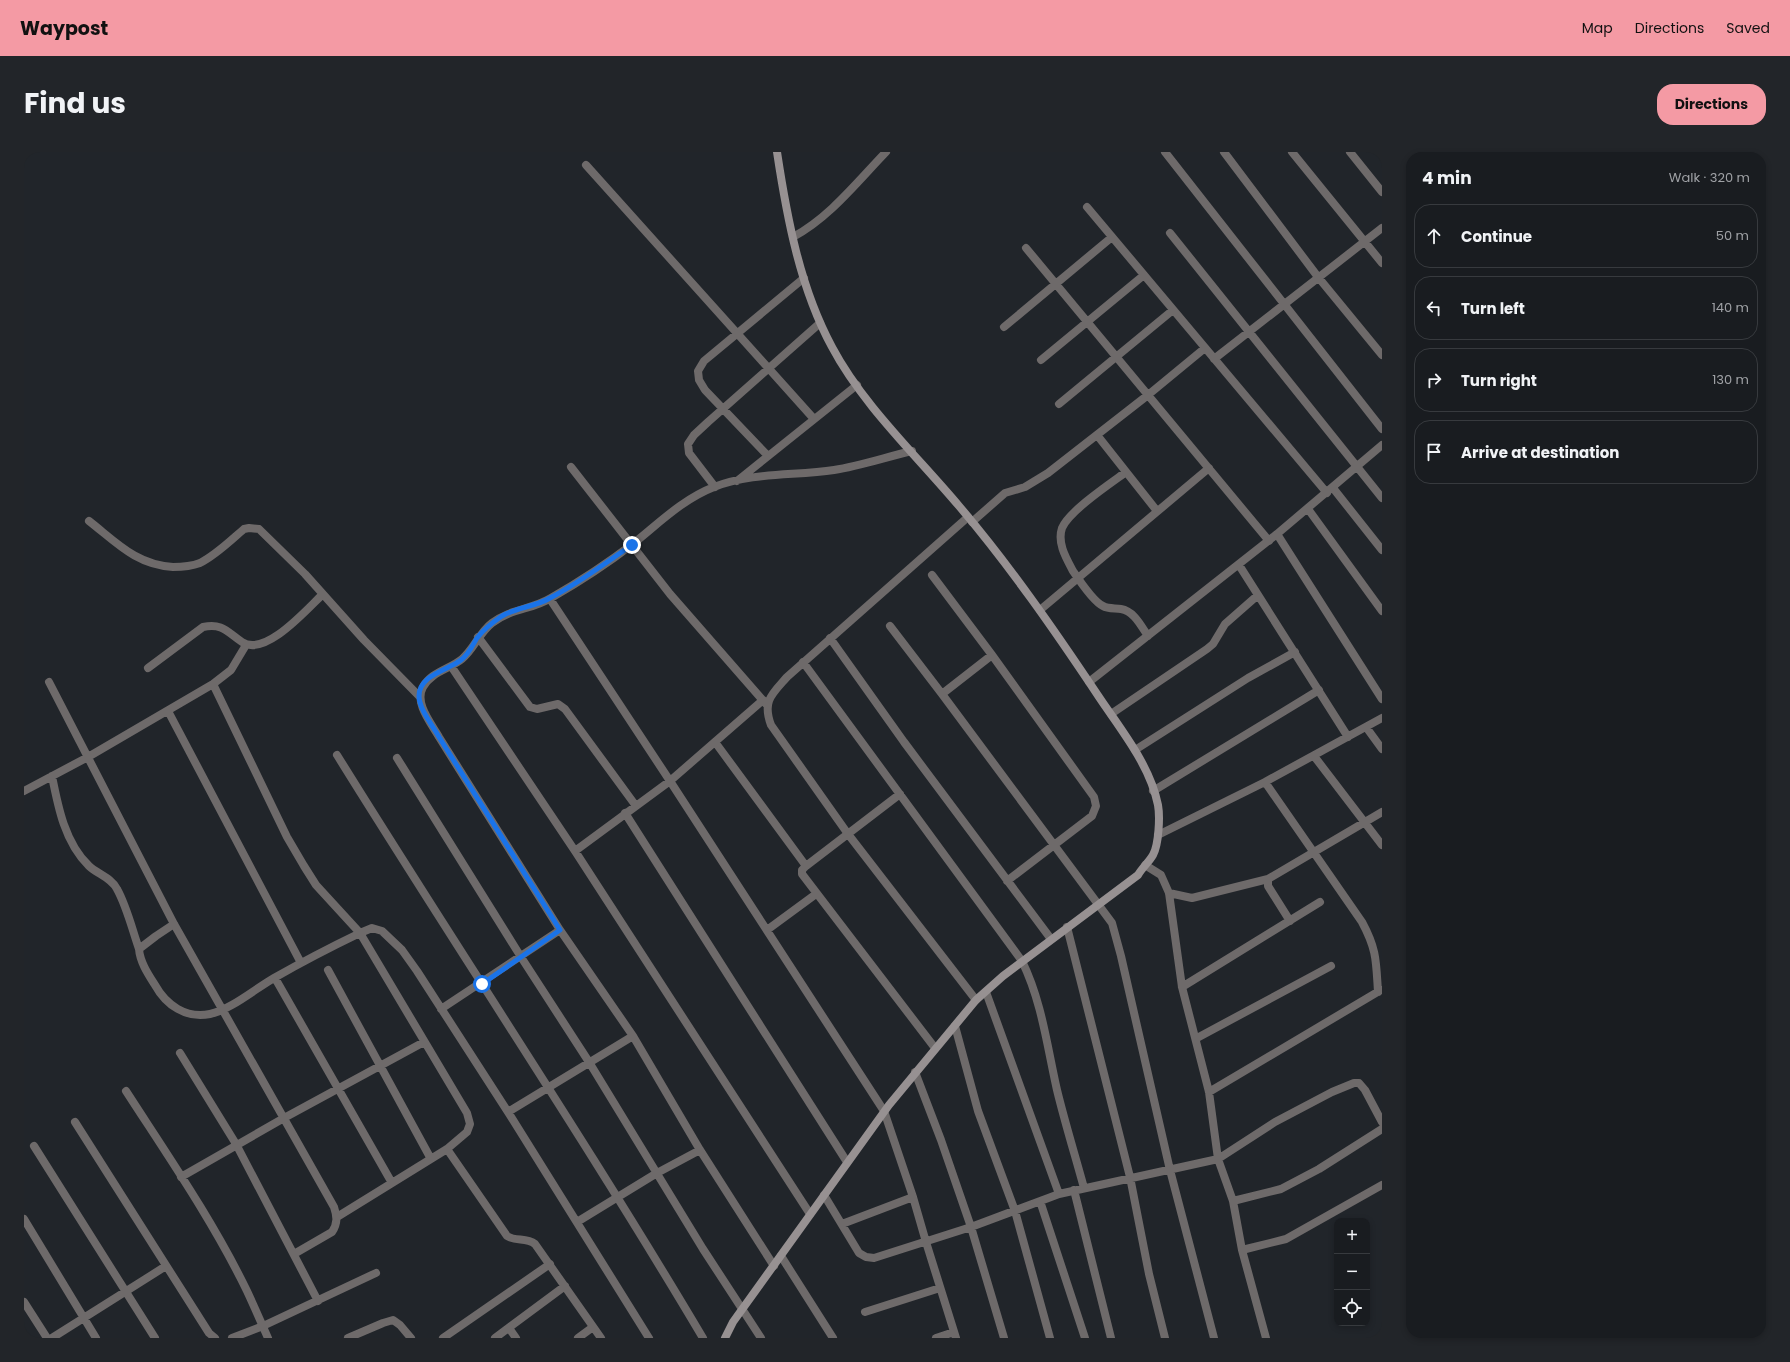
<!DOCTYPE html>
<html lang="en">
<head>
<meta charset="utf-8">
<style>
	:root { --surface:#191c20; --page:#222529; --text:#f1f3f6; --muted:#9fa1a5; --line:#373a3e; --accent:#f49aa4 }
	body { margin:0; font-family:Poppins,sans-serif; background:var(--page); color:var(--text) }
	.controls { position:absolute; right:12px; bottom:12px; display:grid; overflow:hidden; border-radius:8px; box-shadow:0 2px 6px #0003 }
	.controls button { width:36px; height:36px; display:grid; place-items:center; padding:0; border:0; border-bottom:1px solid var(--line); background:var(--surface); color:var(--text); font:20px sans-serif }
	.stop { position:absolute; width:12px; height:12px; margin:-9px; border:3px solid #1a73e8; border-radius:50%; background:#fff }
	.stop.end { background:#1a73e8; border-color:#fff; box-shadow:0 1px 4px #0008 }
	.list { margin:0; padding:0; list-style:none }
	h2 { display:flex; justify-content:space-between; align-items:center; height:52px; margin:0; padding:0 16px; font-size:17px }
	h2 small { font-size:13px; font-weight:400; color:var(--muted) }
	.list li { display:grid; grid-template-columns:26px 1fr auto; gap:12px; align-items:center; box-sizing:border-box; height:64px; margin:0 8px 8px; padding:0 8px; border:1px solid var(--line); border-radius:16px }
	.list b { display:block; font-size:15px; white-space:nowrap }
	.list em { font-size:13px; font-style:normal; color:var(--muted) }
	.icon { flex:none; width:22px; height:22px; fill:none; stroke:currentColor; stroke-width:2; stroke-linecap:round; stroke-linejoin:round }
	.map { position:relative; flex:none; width:1358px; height:1186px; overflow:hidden; border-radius:16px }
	header { display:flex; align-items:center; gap:24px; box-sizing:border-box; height:56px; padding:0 20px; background:var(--accent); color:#111 }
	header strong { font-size:19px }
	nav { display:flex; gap:22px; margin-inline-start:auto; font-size:14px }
	.intro { display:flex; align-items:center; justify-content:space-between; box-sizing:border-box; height:96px; padding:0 24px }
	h1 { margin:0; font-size:28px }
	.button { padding:10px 18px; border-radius:16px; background:var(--accent); color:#111; font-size:14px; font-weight:700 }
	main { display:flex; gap:24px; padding:0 24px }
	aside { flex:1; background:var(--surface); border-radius:16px; box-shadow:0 2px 6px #0003 }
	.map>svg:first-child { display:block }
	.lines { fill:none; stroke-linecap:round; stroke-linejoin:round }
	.minor { stroke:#6e6a6a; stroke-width:8 }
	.secondary { stroke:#979192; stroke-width:8 }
	.route { stroke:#1a73e8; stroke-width:5 }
</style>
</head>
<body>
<header>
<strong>Waypost</strong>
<nav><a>Map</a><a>Directions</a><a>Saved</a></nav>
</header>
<div class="intro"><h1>Find us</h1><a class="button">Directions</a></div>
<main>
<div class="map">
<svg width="1358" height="1186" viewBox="0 0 1358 1186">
	<rect width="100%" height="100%" fill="#21252a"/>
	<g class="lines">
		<path class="minor" d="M 1141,0 L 1358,277
			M 1200,0 L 1294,125 L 1358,203
			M 1268,0 L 1358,111
			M 1326,0 L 1358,40
			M 562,13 L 790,267
			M 1063,55 L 1303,341
			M 1146,81 L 1358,346
			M 769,85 C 806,65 833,30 862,0
			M 1002,96 L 1245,389
			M 980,175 L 1088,85
			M 1190,207 L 1358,76
			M 1017,208 L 1120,123
			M 1035,252 L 1149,158
			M 1073,283 L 1133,359
			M 744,304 L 681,238 L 675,228 L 674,219 L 680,209 L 780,126
			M 547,315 L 646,442 L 743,553
			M 1102,320 C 1087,331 1045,359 1038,376 C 1033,391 1042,406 1049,419 C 1055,428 1070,450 1079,454 C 1084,457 1091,456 1097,457 C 1110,459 1117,474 1124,484
			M 713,329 L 833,233
			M 691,335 L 665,301 L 664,292 L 670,283 L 684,270 L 796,171
			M 1309,336 L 1358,398
			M 1284,357 L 1358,459
			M 944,365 L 763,525 C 748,542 738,549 747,573 L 824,682 L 952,848
			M 65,369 C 92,390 112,413 149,415 C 158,415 168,414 176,411 C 192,403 206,389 220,377 L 225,376 L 235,377 L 281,422 L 340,488 L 395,544
			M 948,370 L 981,341 L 1001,335 L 1024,321 L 1124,243 L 1181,196
			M 1253,382 L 1358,547
			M 1215,413 L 1324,585
			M 908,423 L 968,503 L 1070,645 L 1072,654 L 1068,664 L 983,729
			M 526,447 L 646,629 L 860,959 L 889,1045 L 902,1090 L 932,1186
			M 1016,458 L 1185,316
			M 866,474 L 918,542 L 1088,771 L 1097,804 L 1146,1018 L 1190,1186
			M 454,485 L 506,555 L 513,557 L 534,552 L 541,557 L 612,654
			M 806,486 L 880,590 L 1027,787
			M 779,510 L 998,809 C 1018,850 1023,894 1033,938 C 1041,971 1051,1003 1060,1036
			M 427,514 L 551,699 L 786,1062
			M 124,516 L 179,475 C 199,471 203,480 218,490 C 241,506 284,456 299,442
			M 25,530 L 150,772 L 310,1055 C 313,1064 314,1071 308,1080 L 270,1102
			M 1065,530 L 1253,382 L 1358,293
			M 189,532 L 263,685 L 280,714 L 292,733 L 336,781 L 443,961 L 446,972 L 443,980 L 423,997 L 313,1065
			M 918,542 L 968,503
			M 144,559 L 277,811
			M 1087,562 L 1183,497 L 1189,492 L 1201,472 L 1234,443
			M 1342,575 L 1358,597
			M 691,590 L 782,714 L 778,718 L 778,722 L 911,896
			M 1111,598 L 1224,526 L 1271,500
			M 313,603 C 434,798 562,989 679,1186
			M 1290,604 L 1358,693
			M 373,606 L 497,805 L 565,910 L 679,1097 L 737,1186
			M 28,624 C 34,655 41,691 65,714 C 73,722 87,725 93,737 C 103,755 108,777 115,797
			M 1241,630 L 1338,770 C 1353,798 1352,809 1354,840
			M 0,639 L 64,605 L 189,532 L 207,518 L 222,493
			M 1129,639 L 1295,538
			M 601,661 L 823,1010
			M 1134,683 L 1241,630 L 1358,566
			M 551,699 L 646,629 L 739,548
			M 1121,713 L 1137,723 L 1145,741 L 1158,835 L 1185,940 L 1194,1007 L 1209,1049 L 1218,1098 L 1242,1186
			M 782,714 L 876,642
			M 1145,741 L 1168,746 L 1244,727
			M 1266,769 L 1244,734 L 1244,727 L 1358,660
			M 150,772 L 132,784 L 115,797 C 116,810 124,822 131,833 C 142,853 162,867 186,862 C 206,858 231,837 250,826 C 278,810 307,795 336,781 L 348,776 L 358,779 L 378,798 L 393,819 L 484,960 L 625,1186
			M 1043,775 L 1106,1025 L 1125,1122 L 1141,1186
			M 743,778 L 792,742
			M 304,818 L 407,1007
			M 251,826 L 368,1031
			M 1158,835 L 1296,750
			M 962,840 L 1035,1042
			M 417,857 L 536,778
			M 931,874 L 954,959 L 991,1059 L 1026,1186
			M 1173,886 L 1307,814
			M 156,901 L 212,992 L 294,1149
			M 891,920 L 917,988 L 947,1075 L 980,1186
			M 102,939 C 144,1004 189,1069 223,1139 C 230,1154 237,1170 244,1186
			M 1185,940 L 1357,838
			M 484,960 L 609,884
			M 51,970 L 185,1181 L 191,1186
			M 10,994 L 131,1186
			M 423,997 L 483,1084 C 492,1090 502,1085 511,1092 L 577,1186
			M 157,1025 L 260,966 L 400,890
			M 1050,1038 L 1087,1186
			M 800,1043 L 835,1101 L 842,1105 L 850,1106 L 947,1075 L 1035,1042 L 1194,1007 L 1251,970 L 1308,940 L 1330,931 L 1335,931 L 1341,938 L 1358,970
			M 1016,1049 L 1061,1186
			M 1209,1049 L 1257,1037 L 1295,1017 L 1358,977
			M 0,1067 L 72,1186
			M 553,1070 L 633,1021 L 676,998
			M 818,1072 L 889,1045
			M 1218,1098 L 1262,1087 L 1358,1033
			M 757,1104 L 809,1186
			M 750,1114 L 676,998 L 609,884 L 536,778 L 415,585 C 407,571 390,551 399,535 C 407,520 426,517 438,507 C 450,497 455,481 468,471 C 488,456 507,458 527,446 C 555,430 584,411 610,391 C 635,371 659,347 690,335 C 728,320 771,324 810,318 C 836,314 862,305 888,299
			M 0,1150 L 23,1186
			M 841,1160 L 916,1136
			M 485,1176 L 492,1186
			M 28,1186 L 142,1114
			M 208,1186 L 239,1174 L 352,1121
			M 324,1186 L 359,1171 L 369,1168 L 376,1173 L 387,1186
			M 419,1186 L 526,1112
			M 471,1186 L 541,1134
			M 554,1186 L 569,1175
			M 912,1186 L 930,1180"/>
		<path class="secondary" d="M 701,1186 L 709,1170 L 865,953 L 952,848 L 979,824 L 1114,723 C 1118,716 1125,710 1129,703 C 1135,692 1136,664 1134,653 C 1126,613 1097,578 1075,545 C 1031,479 986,414 935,354 C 893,304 838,252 808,195 C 776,136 763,66 753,0"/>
	</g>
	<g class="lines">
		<path class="route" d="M 458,832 L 536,778 L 415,585 C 409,574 395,557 395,544 C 395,523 424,518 437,508 C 445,502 448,494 453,486 C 460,477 469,470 478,464 C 493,455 511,455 526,446 C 555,431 581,411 608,393"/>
	</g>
</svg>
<div class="controls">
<button>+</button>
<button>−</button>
<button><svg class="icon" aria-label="locate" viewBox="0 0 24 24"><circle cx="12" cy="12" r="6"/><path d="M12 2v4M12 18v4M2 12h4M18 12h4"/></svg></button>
</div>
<div class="stop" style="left:458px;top:832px"></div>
<div class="stop end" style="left:608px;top:393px"></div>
</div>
<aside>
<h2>4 min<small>Walk · 320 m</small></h2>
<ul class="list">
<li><svg class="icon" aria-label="ahead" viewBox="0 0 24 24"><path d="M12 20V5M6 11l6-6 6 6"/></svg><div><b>Continue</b></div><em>50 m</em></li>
<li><svg class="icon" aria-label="left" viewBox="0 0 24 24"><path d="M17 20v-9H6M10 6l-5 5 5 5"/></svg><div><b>Turn left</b></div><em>140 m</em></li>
<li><svg class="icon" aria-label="right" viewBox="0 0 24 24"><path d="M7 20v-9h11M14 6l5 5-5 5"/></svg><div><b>Turn right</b></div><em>130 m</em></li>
<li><svg class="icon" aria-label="arrive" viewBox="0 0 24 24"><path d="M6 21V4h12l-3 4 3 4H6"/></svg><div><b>Arrive at destination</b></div></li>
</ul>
</aside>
</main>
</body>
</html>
